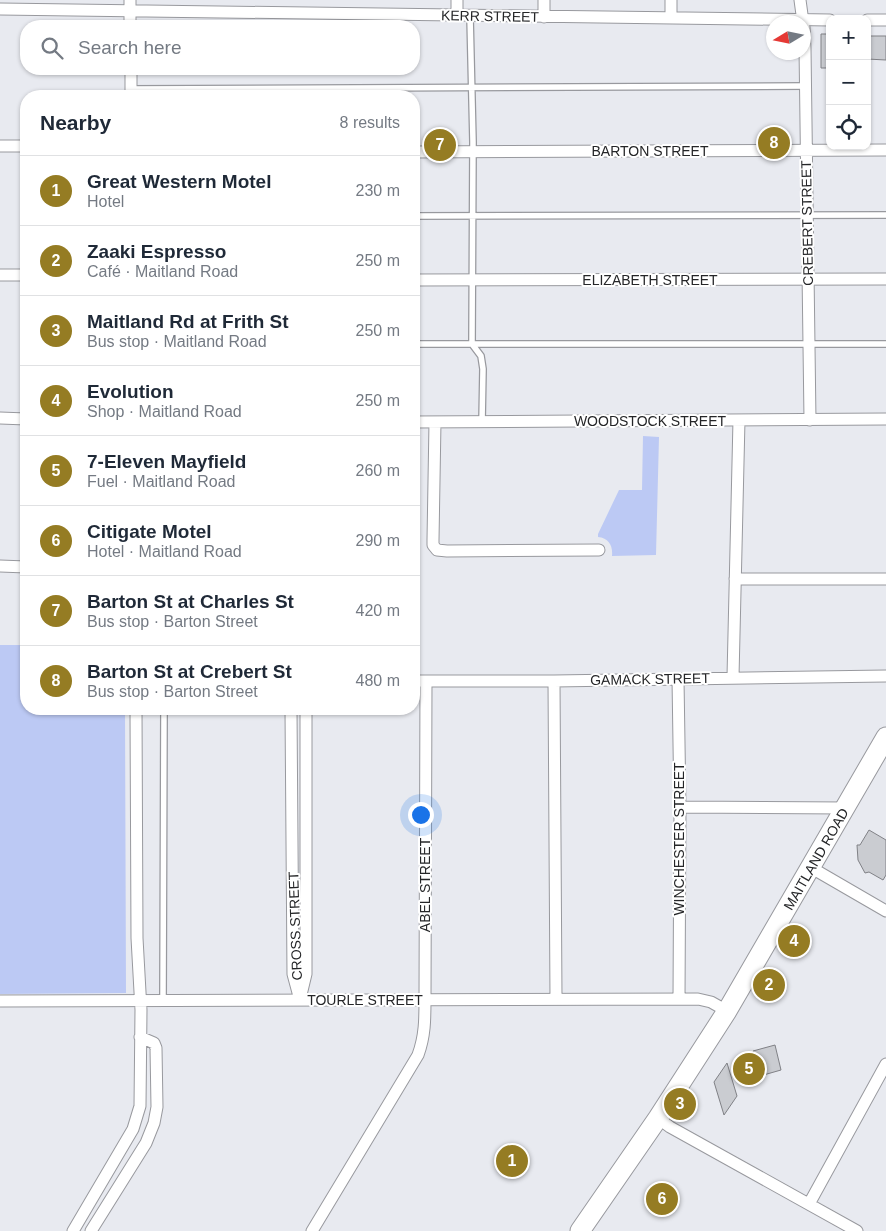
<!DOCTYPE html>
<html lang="en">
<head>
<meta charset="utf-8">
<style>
	:root { --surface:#fff; --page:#f6f6f7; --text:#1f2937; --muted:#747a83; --line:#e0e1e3; --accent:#957c23 }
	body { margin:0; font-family:Helvetica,sans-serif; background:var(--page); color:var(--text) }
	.controls { position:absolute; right:15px; top:15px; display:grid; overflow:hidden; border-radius:10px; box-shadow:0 1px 4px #0004 }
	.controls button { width:45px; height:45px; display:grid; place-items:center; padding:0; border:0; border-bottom:1px solid var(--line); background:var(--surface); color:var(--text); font:25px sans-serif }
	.compass { position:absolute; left:766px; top:15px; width:45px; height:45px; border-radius:50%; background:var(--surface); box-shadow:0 1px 4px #0004; rotate:260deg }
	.you { position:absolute; left:420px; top:814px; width:18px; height:18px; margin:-12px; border:4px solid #fff; border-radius:50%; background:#1a73e8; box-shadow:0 0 0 8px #1a73e833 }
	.badge { display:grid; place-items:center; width:32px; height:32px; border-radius:50%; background:var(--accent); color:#fff; font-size:16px; font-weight:700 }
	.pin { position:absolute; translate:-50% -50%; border:2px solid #fff; box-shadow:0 1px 5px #0006 }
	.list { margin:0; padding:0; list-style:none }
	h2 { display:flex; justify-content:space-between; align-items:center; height:65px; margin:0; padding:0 20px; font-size:21px }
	h2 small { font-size:16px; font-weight:400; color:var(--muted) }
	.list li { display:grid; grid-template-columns:32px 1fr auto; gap:15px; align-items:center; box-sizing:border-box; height:70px; padding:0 20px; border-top:1px solid var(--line) }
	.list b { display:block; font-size:19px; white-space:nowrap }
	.list p { margin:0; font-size:16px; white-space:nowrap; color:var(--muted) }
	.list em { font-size:16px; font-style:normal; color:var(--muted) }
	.icon { flex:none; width:28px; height:28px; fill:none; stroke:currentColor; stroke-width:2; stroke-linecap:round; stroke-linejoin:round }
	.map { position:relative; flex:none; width:886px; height:1231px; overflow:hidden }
	.search { position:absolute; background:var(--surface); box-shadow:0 1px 4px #0004; left:20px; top:20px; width:400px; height:55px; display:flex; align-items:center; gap:12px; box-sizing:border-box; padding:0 18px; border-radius:20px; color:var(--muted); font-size:19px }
	.panel { position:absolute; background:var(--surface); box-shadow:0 1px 4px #0004; left:20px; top:90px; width:400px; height:625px; border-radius:20px }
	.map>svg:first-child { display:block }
	.green { fill:#bcc9f4 }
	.building { fill:#caccd1; stroke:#808186 }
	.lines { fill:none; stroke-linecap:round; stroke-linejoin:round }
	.lane-casing { stroke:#98999e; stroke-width:8 }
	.street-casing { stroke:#98999e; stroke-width:13 }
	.primary-casing { stroke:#98999e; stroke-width:21 }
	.lane { stroke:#fff; stroke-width:5.5 }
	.street { stroke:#fff; stroke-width:11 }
	.primary { stroke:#fff; stroke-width:19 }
	.labels { text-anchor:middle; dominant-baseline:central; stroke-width:4; stroke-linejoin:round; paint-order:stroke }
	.street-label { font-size:14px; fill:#252628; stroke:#fff }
</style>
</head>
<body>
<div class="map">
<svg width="886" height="1231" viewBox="0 0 886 1231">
	<rect width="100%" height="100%" fill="#e8eaf0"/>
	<path class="green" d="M 643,436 L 659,437 L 656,555 L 612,556 C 613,546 609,538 598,537 L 598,534 L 619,490 L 642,490 Z
		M 0,645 L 26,645 L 26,709 L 125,709 L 126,993 L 0,994 Z"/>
	<path class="building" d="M 821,34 L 830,34 L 830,68 L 821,68 Z
		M 867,36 L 886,36 L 886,60 L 867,59 Z
		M 869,830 L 886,840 L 886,875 L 883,880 L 869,872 L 865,873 L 858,860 L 857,845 L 860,845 Z
		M 775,1045 L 781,1070 L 760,1076 L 759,1072 L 756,1073 L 752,1056 L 754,1055 L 753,1051 Z
		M 727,1063 L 737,1096 L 724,1115 L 714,1082 Z"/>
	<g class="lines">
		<defs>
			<path id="lane" d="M 470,16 L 473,142 L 472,344 L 481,356 L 483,369 L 482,422
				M 131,89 L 805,86
				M 414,216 L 886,215
				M 414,344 L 886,344
				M 163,999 L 164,709"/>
			<path id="street" d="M 130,0 L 130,26
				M 800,0 L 803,22
				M 0,9 L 830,20
				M 457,15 L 457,0
				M 544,17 L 544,0
				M 671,18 L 671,0
				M 867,20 L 886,20
				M 804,27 L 805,48 L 810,420
				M 131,69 L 131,96
				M 0,146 L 26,146
				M 414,152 L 886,150
				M 0,275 L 26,275
				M 414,280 L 886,279
				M 0,418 L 26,419
				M 414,422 L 886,419
				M 435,422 L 433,540 L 433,545 L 437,550 L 447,551 L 599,550
				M 0,566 L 26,567
				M 735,579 L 886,579
				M 733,677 L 739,420
				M 678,679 L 680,807 L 679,999
				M 414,681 L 554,681 L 886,676
				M 554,681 L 556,998
				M 291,709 L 293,974 L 300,1000
				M 680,807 L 846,808
				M 810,867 L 886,911
				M 300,999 L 306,974 L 306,709
				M 0,1001 L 698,999 L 711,1002 L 727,1011
				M 658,1118 L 670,1127 L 857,1231
				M 809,1204 L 886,1064
				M 73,1231 L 133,1129 L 140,1106 L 141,1010 L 137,938 L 136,709
				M 91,1231 L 146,1143 L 154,1123 L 157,1107 L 156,1048 L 154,1043 L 140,1037
				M 312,1231 L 418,1055 C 425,1036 425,1019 425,999 L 426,681"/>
			<path id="primary" d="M 580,1231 L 658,1118 L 727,1011 L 886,737"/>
		</defs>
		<use href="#lane" class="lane-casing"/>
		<use href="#street" class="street-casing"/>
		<use href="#primary" class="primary-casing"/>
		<use href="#lane" class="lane"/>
		<use href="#street" class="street"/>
		<use href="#primary" class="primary"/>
	</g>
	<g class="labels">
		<g class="street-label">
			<text transform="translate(490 16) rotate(1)">KERR STREET</text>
			<text x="650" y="151">BARTON STREET</text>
			<text transform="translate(807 223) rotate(-91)">CREBERT STREET</text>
			<text x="650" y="280">ELIZABETH STREET</text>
			<text x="650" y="421">WOODSTOCK STREET</text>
			<text transform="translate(650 679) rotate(-1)">GAMACK STREET</text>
			<text transform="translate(679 839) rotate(-90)">WINCHESTER STREET</text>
			<text transform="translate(816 859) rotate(-60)">MAITLAND ROAD</text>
			<text transform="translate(425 885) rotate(-90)">ABEL STREET</text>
			<text transform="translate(295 926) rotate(-92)">CROSS STREET</text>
			<text x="365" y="1000">TOURLE STREET</text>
		</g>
	</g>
</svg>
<div class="controls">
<button>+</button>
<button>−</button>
<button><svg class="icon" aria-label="locate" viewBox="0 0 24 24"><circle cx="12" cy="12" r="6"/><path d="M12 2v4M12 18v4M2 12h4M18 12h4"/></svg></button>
</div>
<svg class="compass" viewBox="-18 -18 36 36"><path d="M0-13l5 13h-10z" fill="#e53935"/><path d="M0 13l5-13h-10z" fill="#747a83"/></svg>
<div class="you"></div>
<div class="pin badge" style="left:512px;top:1161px">1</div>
<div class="pin badge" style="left:769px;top:985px">2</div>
<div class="pin badge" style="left:680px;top:1104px">3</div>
<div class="pin badge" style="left:794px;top:941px">4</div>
<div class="pin badge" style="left:749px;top:1069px">5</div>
<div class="pin badge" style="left:662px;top:1199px">6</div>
<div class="pin badge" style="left:440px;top:145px">7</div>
<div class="pin badge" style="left:774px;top:143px">8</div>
<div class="search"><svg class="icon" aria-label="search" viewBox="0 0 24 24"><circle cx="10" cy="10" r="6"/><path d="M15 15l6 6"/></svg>Search here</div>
<section class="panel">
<h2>Nearby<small>8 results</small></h2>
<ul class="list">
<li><span class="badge">1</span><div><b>Great Western Motel</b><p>Hotel</p></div><em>230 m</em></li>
<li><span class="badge">2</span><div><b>Zaaki Espresso</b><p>Café · Maitland Road</p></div><em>250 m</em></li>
<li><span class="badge">3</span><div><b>Maitland Rd at Frith St</b><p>Bus stop · Maitland Road</p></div><em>250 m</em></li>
<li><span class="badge">4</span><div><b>Evolution</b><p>Shop · Maitland Road</p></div><em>250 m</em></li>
<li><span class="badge">5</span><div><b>7-Eleven Mayfield</b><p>Fuel · Maitland Road</p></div><em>260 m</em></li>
<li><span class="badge">6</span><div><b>Citigate Motel</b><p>Hotel · Maitland Road</p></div><em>290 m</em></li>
<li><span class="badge">7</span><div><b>Barton St at Charles St</b><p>Bus stop · Barton Street</p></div><em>420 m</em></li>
<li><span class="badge">8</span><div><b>Barton St at Crebert St</b><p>Bus stop · Barton Street</p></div><em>480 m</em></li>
</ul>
</section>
</div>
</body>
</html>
